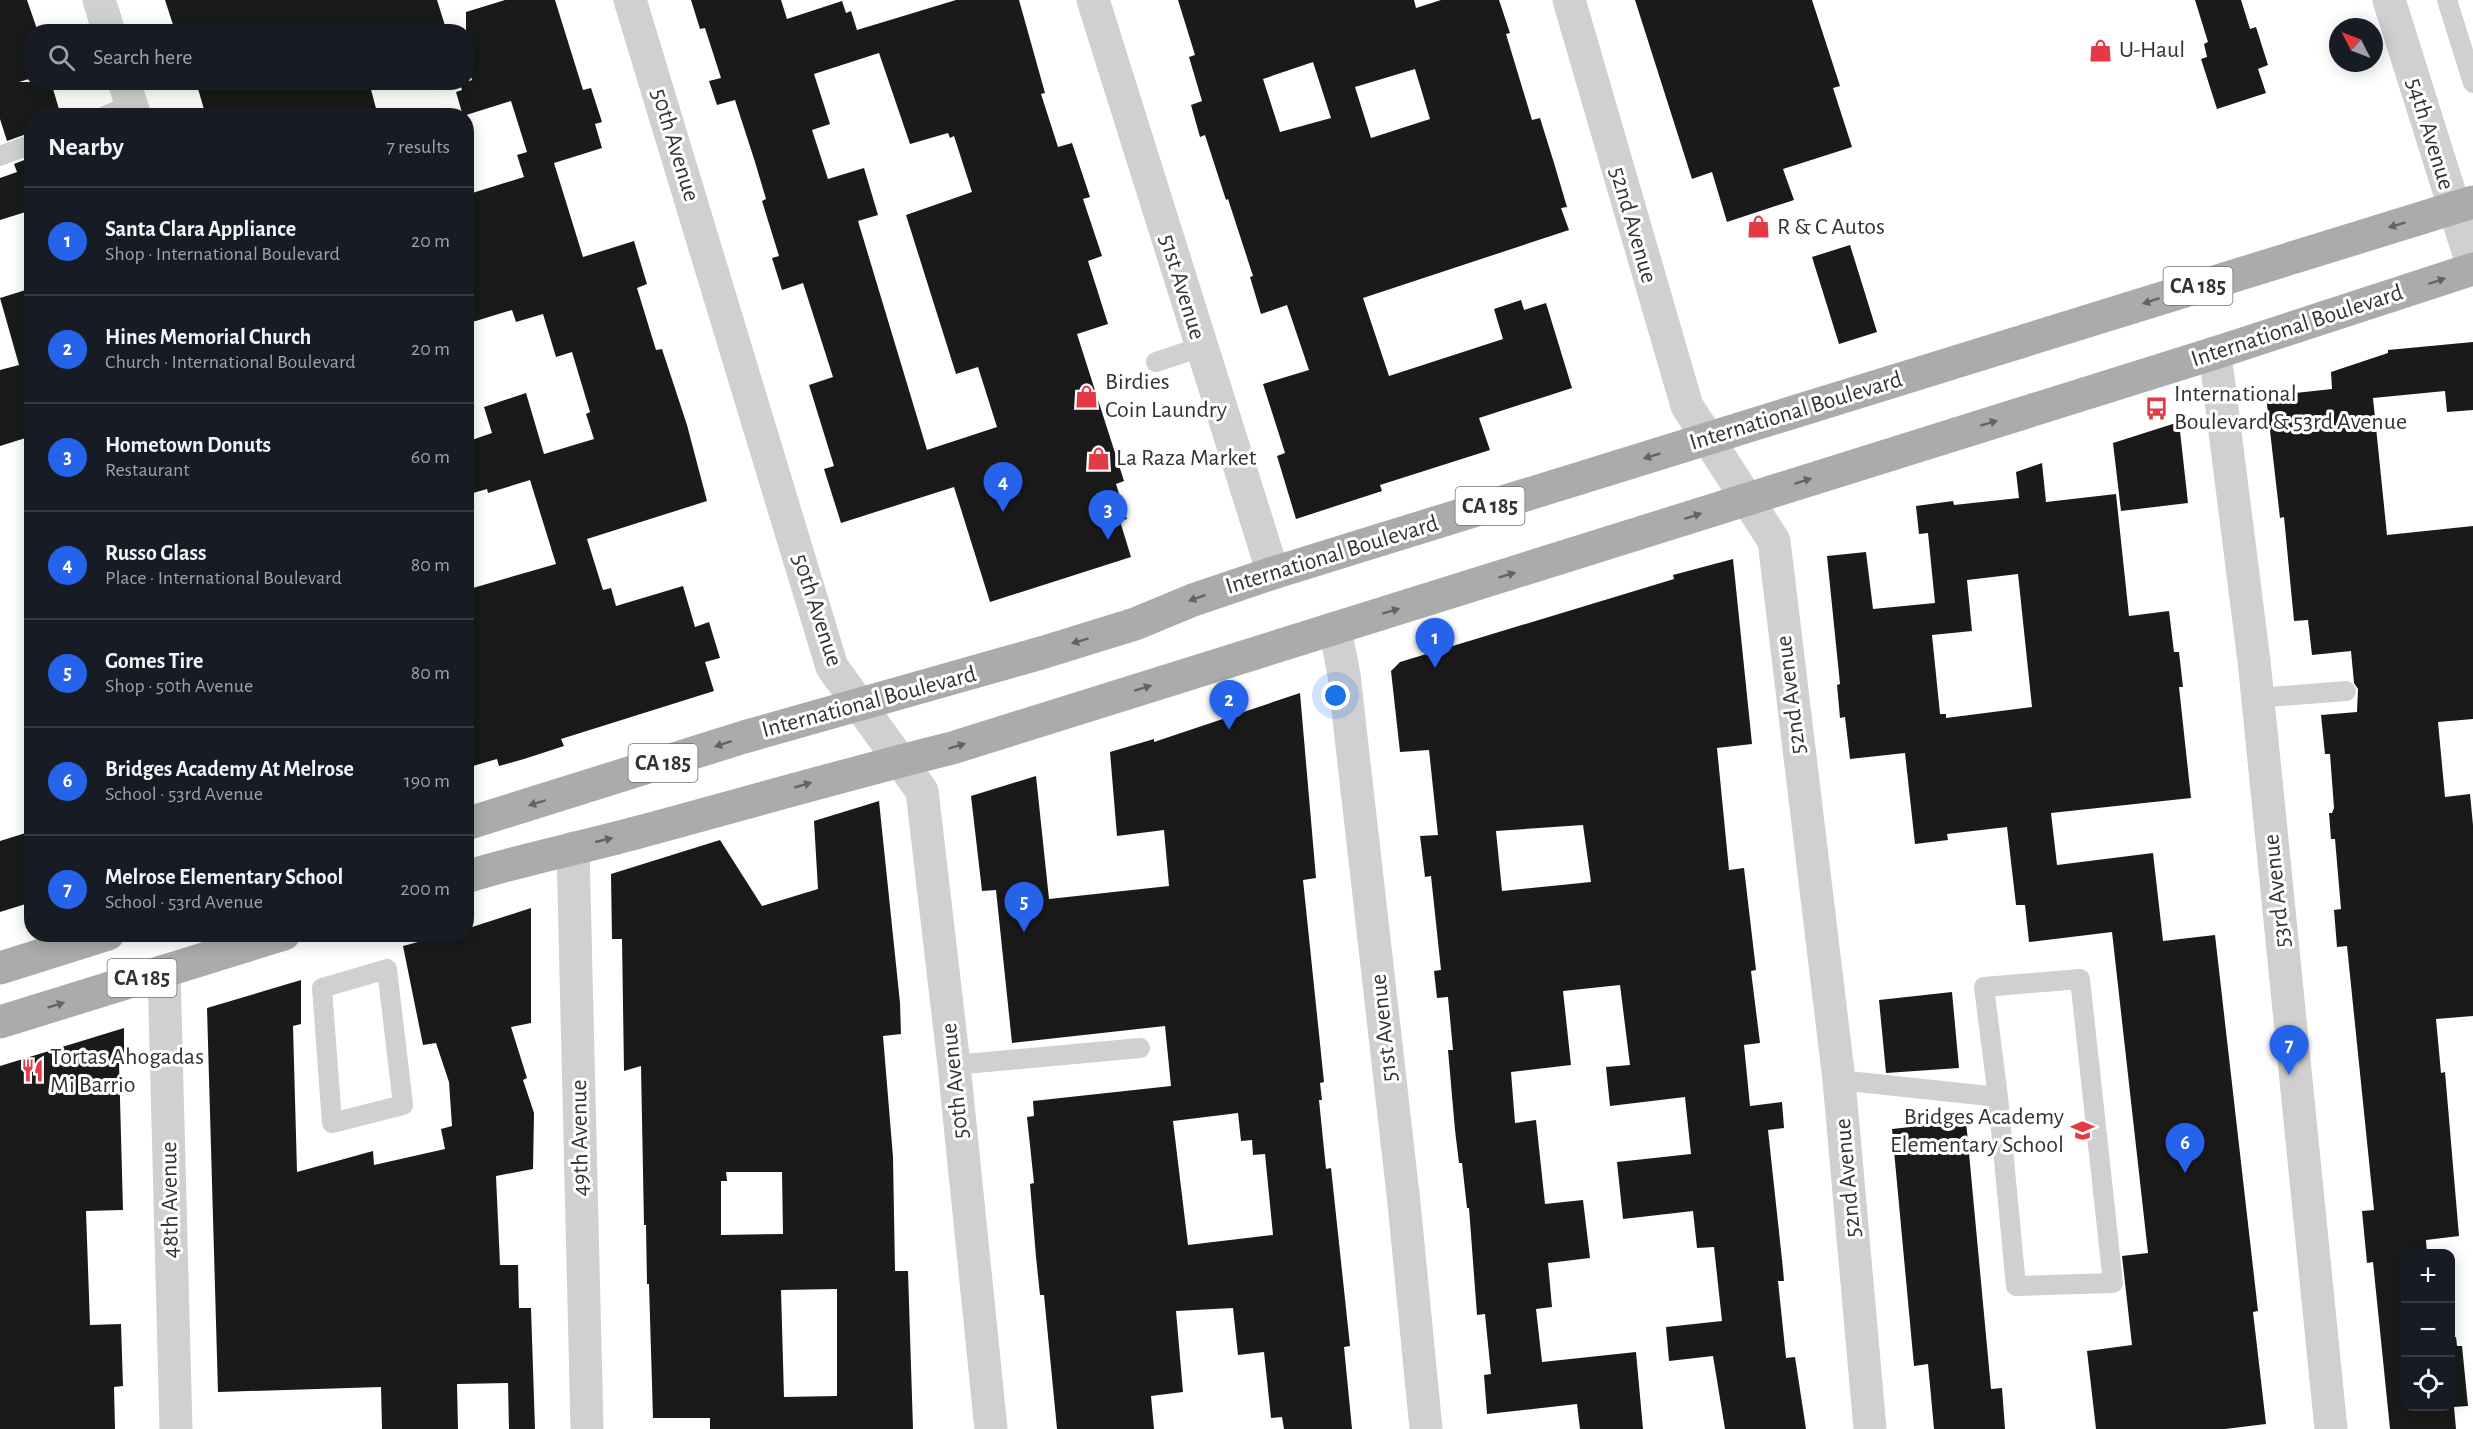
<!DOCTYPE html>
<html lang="en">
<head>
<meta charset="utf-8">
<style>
	:root { --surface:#171b24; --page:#20242c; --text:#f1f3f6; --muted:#9ea1a6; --line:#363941; --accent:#2563eb }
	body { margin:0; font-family:"Alegreya Sans",sans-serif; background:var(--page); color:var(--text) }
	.controls { position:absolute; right:18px; bottom:18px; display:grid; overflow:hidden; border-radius:12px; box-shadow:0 3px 15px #0003 }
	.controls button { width:54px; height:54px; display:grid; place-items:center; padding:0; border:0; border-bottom:2px solid var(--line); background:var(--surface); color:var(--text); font:30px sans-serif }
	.compass { position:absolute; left:2329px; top:18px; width:54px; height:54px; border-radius:50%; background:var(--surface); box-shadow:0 3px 15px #0003; rotate:312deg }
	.you { position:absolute; left:1336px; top:696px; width:21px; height:21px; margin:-15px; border:4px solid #fff; border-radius:50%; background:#1a73e8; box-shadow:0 0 0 9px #1a73e833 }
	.badge { display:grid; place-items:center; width:39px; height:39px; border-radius:50%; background:var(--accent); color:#fff; font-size:20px; font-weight:700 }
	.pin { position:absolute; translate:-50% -50px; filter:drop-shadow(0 2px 3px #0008) }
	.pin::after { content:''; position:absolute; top:32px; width:21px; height:18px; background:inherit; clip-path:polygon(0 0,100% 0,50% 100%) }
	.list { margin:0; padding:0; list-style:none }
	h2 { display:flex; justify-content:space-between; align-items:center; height:78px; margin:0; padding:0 24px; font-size:26px }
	h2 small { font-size:20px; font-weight:400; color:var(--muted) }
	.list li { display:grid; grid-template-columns:39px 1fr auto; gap:18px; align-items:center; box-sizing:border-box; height:108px; padding:0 24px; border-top:2px solid var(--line) }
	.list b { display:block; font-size:22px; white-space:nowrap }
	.list p { margin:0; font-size:20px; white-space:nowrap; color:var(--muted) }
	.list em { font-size:20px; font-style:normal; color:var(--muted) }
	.icon { flex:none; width:33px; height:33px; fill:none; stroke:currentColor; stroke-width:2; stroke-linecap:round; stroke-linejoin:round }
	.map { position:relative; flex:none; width:2473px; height:1429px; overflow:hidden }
	.search { position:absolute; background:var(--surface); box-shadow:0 3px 15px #0003; left:24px; top:24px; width:450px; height:66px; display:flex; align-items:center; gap:15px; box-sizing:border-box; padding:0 21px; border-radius:24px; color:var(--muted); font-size:22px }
	.panel { position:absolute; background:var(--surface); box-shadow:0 3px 15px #0003; left:24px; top:108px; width:450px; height:834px; border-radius:24px }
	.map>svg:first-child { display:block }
	.building { fill:#1a1a1a; fill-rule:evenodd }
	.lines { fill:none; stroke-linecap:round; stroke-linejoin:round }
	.service { stroke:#d0d0d0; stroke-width:20 }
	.minor { stroke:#d0d0d0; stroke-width:33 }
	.primary { stroke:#ababab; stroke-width:33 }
	.oneway { fill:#636363 }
	.labels { text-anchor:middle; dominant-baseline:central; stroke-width:6; stroke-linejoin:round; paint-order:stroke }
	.shield { fill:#fff; stroke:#707070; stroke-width:1.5 }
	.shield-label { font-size:22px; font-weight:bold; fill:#333 }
	.poi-label { font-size:24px; fill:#333; stroke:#fff; text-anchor:start }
	.street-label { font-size:24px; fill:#333; stroke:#fff }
</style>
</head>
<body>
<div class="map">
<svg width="2473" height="1429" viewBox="0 0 2473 1429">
	<rect width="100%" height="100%" fill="#fff"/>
	<path class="building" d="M 0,0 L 27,0 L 38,32 L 32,32 L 32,78 L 19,82 L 51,82 L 61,116 L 32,116 L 32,132 L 7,141 L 0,119 Z
		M 165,0 L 437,0 L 447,32 L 175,31 Z
		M 505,0 L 555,0 L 583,90 L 591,88 L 602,122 L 595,124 L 602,148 L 554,163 L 583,257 L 634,241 L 647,284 L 637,288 L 656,350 L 662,349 L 687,425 L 707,501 L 587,539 L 603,590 L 611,588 L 616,606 L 683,586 L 695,627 L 709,622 L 720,658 L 705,662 L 714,691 L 561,739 L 564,746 L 524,759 L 499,766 L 497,759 L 466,768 L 466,590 L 556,564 L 530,480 L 488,493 L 487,489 L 466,495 L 466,442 L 492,433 L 484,407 L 526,393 L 544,454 L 594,439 L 586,414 L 590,412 L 572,352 L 556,357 L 543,314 L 516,322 L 512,310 L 466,324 L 466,195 L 524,177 L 517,155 L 527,152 L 511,101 L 463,116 L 456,92 L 462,90 L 460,84 L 472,80 L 466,60 L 466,12 Z
		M 691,0 L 781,0 L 787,19 L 842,1 L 846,13 L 851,11 L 857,30 L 956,0 L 1019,0 L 1045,93 L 1041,94 L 1058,147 L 1072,143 L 1090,197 L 1083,199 L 1102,256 L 1088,261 L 1108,324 L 1077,334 L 1124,481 L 1116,484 L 1127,519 L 1120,521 L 1131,557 L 990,602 L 954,487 L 841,523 L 824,469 L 834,466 L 809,385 L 833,377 L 803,283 L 782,290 L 772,258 L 779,256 L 762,201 L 766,199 L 755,162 L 735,100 L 717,105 L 709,81 L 721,78 L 705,28 L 700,29 ZM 879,53 L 910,144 L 948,133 L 950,138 L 954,136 L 972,192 L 906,215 L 956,374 L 978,367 L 997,427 L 927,450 L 858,221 L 878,215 L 864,168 L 828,179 L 812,130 L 830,124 L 814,74 Z
		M 1178,0 L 1414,0 L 1416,8 L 1441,0 L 1499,0 L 1510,33 L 1506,34 L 1532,120 L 1540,118 L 1554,163 L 1567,207 L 1561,208 L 1569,230 L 1363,298 L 1389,376 L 1503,339 L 1494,309 L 1521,300 L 1524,310 L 1546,303 L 1572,388 L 1479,418 L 1490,450 L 1380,485 L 1382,491 L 1296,519 L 1277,456 L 1285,453 L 1263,384 L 1309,370 L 1287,305 L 1261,314 L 1250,277 L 1253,276 L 1228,199 L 1226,200 L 1205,135 L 1200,137 L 1191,105 L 1202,101 L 1189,57 L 1195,55 ZM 1313,62 L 1331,118 L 1280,132 L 1263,79 ZM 1415,69 L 1430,119 L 1371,138 L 1355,87 Z
		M 1635,0 L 1812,0 L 1840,86 L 1833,88 L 1852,147 L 1783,169 L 1794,200 L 1727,222 L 1712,172 L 1692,179 Z
		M 2195,0 L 2241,0 L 2250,29 L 2256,27 L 2268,65 L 2258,69 L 2266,93 L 2217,109 L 2201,59 L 2207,57 L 2204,44 L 2208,42 Z
		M 196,82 L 369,82 L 378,116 L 297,116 L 297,112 L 286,116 L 206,116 Z
		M 32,157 L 32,210 L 0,220 L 0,178 L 17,172 L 14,164 Z
		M 1850,245 L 1877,332 L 1839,344 L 1812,257 Z
		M 32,288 L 32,436 L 0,446 L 0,370 L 19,365 L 0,298 Z
		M 2473,342 L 2473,410 L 2447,412 L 2445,391 L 2373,398 L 2387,535 L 2473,526 L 2473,719 L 2438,722 L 2445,797 L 2470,794 L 2473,825 L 2473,1016 L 2436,1019 L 2441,1073 L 2445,1072 L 2459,1236 L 2426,1240 L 2427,1254 L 2406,1254 L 2406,1407 L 2451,1407 L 2451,1338 L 2456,1337 L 2457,1346 L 2462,1346 L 2468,1406 L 2454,1407 L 2456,1429 L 2390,1429 L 2373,1262 L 2367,1263 L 2362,1211 L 2374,1210 L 2347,946 L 2337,947 L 2334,910 L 2341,909 L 2335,839 L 2331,839 L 2329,813 L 2332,813 L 2334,808 L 2330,754 L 2325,754 L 2321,715 L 2357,712 L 2358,689 L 2354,683 L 2351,651 L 2312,655 L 2308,620 L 2294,621 L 2284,517 L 2280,518 L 2266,396 L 2332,389 L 2331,372 L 2388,353 L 2388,350 Z
		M 2179,422 L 2188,503 L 2121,511 L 2113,443 Z
		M 2042,463 L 2046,502 L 2116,494 L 2129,616 L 2169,611 L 2174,652 L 2179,652 L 2183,687 L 2179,687 L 2191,798 L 2051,813 L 2057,865 L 2153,853 L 2163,941 L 2215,935 L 2258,1311 L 2253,1312 L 2266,1424 L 2225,1429 L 2096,1429 L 2087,1351 L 2132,1345 L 2122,1256 L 2148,1253 L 2112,932 L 2029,942 L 2025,905 L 2016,905 L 2007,827 L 1947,834 L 1948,840 L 1915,844 L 1905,753 L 1850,759 L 1845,717 L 1840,718 L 1837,685 L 1840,684 L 1827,556 L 1866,552 L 1873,609 L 1935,603 L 1928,533 L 1919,534 L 1916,506 L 1953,501 L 1954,505 L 2019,498 L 2016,472 ZM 2018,574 L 2032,707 L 1946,718 L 1946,714 L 1940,714 L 1932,635 L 1972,631 L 1967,580 Z
		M 1733,559 L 1752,744 L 1717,748 L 1729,870 L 1744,868 L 1756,970 L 1751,971 L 1760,1043 L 1744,1045 L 1750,1106 L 1782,1102 L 1784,1128 L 1768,1130 L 1783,1269 L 1784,1281 L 1778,1281 L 1786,1358 L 1795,1357 L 1806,1429 L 1725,1429 L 1713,1356 L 1669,1361 L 1666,1327 L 1722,1321 L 1714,1247 L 1697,1248 L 1693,1211 L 1623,1219 L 1617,1162 L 1691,1154 L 1685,1097 L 1610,1106 L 1606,1067 L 1630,1065 L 1620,985 L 1563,991 L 1571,1065 L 1511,1072 L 1515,1123 L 1536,1120 L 1545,1204 L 1583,1200 L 1590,1258 L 1548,1263 L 1552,1307 L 1536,1309 L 1542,1362 L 1636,1352 L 1643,1429 L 1580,1429 L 1577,1404 L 1487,1414 L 1484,1375 L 1491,1374 L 1485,1314 L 1477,1315 L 1469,1208 L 1467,1208 L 1462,1163 L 1459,1163 L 1455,1130 L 1448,1050 L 1453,1050 L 1448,997 L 1437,998 L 1434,971 L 1441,970 L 1431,876 L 1425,877 L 1420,836 L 1438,835 L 1429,750 L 1400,752 L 1391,671 L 1400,662 L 1674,579 L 1673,575 ZM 1583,825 L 1591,882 L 1502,891 L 1496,831 Z
		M 1300,693 L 1316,878 L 1303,880 L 1324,1082 L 1320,1083 L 1322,1100 L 1319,1100 L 1326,1169 L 1331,1168 L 1350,1346 L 1344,1347 L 1352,1429 L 1284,1429 L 1282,1417 L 1271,1418 L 1264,1352 L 1238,1355 L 1233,1308 L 1176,1311 L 1183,1392 L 1151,1396 L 1154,1429 L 1057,1429 L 1044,1295 L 1040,1295 L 1036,1257 L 1030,1184 L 1034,1183 L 1027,1117 L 1034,1116 L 1033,1101 L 1171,1086 L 1165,1026 L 1012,1043 L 996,890 L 982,891 L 971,796 L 1036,776 L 1049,899 L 1169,886 L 1164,830 L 1117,836 L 1110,752 L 1154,739 L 1154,742 ZM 1238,1113 L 1241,1141 L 1252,1140 L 1253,1155 L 1265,1154 L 1273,1235 L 1188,1245 L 1173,1121 Z
		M 879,801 L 900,1003 L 901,1034 L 883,1036 L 893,1157 L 895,1271 L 908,1271 L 913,1429 L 710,1429 L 710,1418 L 653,1418 L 649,1284 L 647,1284 L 646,1225 L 644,1225 L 641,1066 L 624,1071 L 622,939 L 612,939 L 611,874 L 720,840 L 762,906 L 818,889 L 814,821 ZM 726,1172 L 782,1172 L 783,1234 L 721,1235 L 721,1181 L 727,1181 ZM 837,1289 L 837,1396 L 784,1397 L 781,1290 Z
		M 32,831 L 32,902 L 0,912 L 0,841 Z
		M 531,908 L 531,1023 L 511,1027 L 527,1078 L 523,1080 L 534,1113 L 533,1169 L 496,1176 L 500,1265 L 518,1265 L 519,1308 L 531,1308 L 535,1429 L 509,1429 L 508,1383 L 457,1384 L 458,1429 L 382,1429 L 381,1387 L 218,1392 L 207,1008 L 301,980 L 301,1024 L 293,1026 L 297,1172 L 373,1151 L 374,1165 L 445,1149 L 441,1129 L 452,1126 L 449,1082 L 436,1043 L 423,1045 L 403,946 L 448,934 L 466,934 L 466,929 Z
		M 1952,992 L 1959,1068 L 1886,1073 L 1879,1000 Z
		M 124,1028 L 124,1062 L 119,1062 L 123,1210 L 86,1211 L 90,1325 L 121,1324 L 123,1386 L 114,1387 L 115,1429 L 0,1429 L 0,1066 Z
		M 1966,1121 L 1991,1389 L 2002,1388 L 2005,1429 L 1934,1429 L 1928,1364 L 1914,1366 L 1892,1129 Z"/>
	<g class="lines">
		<path class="service" d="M 2447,0 L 2473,83
			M 105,116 L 131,105
			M 0,156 L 32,144
			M 1156,362 L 1201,347
			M 2257,698 L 2346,691
			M 387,969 L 403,1105 L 332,1123 L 322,988 Z
			M 954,1065 L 1140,1048
			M 1839,1080 L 1998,1097 L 2016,1286 L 2113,1283 L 2080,979 L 1984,987 L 1998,1097"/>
		<path class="minor" d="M 99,0 L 109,32
			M 630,0 L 832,667 L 922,791 L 954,1065 L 991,1429
			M 1093,0 L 1273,573
			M 1569,0 L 1687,406 L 1774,541 L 1839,1080 L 1870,1429
			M 2389,0 L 2473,267
			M 124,82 L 135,116
			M 2215,353 L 2254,661 L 2331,1429
			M 1335,628 L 1344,675 L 1404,1203 L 1426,1429
			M 573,848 L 587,1429
			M 164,971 L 176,1429"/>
		<path class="primary" d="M 466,824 L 744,737 L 1041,653 L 1135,624 L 1193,600 L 1273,573 L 2473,202
			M 466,877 C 523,859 581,848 639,832 C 743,804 847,774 952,748 L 2215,353 L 2473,269
			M 0,968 L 108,934
			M 0,1022 L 284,934"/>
	</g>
	<defs><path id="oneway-solid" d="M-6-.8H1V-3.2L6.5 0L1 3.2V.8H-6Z" transform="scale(1.5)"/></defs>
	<g class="oneway">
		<use href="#oneway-solid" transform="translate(2397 225) rotate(163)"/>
		<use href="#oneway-solid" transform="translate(2437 281) rotate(-18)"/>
		<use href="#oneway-solid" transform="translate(2151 301) rotate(162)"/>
		<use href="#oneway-solid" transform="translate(1989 423) rotate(-17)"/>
		<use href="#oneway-solid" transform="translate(1652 456) rotate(163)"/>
		<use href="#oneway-solid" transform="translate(1803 481) rotate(-18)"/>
		<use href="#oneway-solid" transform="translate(1693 516) rotate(-18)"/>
		<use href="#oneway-solid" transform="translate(1507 575) rotate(-17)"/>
		<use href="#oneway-solid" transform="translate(1197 598) rotate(160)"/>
		<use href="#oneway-solid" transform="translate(1391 611) rotate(-17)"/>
		<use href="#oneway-solid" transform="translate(1080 641) rotate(163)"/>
		<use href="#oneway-solid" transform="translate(1143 688) rotate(-17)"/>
		<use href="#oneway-solid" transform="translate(723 744) rotate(162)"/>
		<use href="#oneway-solid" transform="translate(957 746) rotate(-17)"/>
		<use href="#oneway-solid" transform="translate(803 785) rotate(-16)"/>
		<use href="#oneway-solid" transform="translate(537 803) rotate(163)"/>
		<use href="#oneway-solid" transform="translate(604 840) rotate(-13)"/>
		<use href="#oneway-solid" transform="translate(56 1005) rotate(-17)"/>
	</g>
	<defs>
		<symbol id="shop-bare" viewBox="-9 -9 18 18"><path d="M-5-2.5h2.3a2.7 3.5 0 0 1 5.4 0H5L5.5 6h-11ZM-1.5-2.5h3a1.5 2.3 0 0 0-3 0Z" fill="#e63946" stroke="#fff" stroke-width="2.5" paint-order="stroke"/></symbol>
		<symbol id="bus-bare" viewBox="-9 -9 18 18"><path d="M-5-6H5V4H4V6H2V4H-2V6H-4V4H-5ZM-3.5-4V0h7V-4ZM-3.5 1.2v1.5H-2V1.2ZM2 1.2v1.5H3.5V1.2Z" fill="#e63946" stroke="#fff" stroke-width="2.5" paint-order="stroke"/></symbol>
		<symbol id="restaurant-bare" viewBox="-9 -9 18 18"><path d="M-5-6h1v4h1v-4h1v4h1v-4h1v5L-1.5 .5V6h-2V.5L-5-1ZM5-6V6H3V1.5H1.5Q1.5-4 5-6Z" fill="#e63946" stroke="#fff" stroke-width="2.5" paint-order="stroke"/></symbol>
		<symbol id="school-bare" viewBox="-9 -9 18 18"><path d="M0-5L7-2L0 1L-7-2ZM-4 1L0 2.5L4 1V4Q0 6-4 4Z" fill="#e63946" stroke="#fff" stroke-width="2.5" paint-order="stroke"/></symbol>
	</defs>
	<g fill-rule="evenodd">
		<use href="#shop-bare" x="2084" y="34" width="33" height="33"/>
		<use href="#shop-bare" x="1742" y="210" width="33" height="33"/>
		<use href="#shop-bare" x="1070" y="380" width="33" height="33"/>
		<use href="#bus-bare" x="2140" y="392" width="33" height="33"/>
		<use href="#shop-bare" x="1082" y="442" width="33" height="33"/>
		<use href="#restaurant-bare" x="16" y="1054" width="33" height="33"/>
		<use href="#school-bare" x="2066" y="1114" width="33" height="33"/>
	</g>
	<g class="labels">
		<g class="shield">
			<rect x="2163.5" y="267" width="69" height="38" rx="4.5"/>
			<rect x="1455.5" y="487" width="69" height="38" rx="4.5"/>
			<rect x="628.5" y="744" width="69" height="38" rx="4.5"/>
			<rect x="107.5" y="959" width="69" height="38" rx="4.5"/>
		</g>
		<g class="shield-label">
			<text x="2198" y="286">CA 185</text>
			<text x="1490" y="506">CA 185</text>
			<text x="663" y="763">CA 185</text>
			<text x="142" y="978">CA 185</text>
		</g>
		<g class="poi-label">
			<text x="2119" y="50">U-Haul</text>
			<text x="1777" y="227">R &amp; C Autos</text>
			<text x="1105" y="382">Birdies<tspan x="1105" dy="28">Coin Laundry</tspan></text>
			<text x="2174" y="394">International<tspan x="2174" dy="28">Boulevard &amp; 53rd Avenue</tspan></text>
			<text x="1116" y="458">La Raza Market</text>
			<text x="50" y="1057">Tortas Ahogadas<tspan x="50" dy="28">Mi Barrio</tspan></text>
			<text x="2064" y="1117" text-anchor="end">Bridges Academy<tspan x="2064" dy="28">Elementary School</tspan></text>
		</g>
		<g class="street-label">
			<text transform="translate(2430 134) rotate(73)">54th Avenue</text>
			<text transform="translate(675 145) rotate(73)">50th Avenue</text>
			<text transform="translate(1633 225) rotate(74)">52nd Avenue</text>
			<text transform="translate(1182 287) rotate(73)">51st Avenue</text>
			<text transform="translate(2297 326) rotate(-18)">International Boulevard</text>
			<text transform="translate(1796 411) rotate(-17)">International Boulevard</text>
			<text transform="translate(1332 555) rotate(-17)">International Boulevard</text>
			<text transform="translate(817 610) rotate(72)">50th Avenue</text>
			<text transform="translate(1791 695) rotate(-97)">52nd Avenue</text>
			<text transform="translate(869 702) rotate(-15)">International Boulevard</text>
			<text transform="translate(2277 891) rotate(-96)">53rd Avenue</text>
			<text transform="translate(1384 1028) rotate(-96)">51st Avenue</text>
			<text transform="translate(955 1081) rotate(-96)">50th Avenue</text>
			<text transform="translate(580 1138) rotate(-91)">49th Avenue</text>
			<text transform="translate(1848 1178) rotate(-95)">52nd Avenue</text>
			<text transform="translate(170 1200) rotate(-91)">48th Avenue</text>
		</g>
	</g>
</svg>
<div class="controls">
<button>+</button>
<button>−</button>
<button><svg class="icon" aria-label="locate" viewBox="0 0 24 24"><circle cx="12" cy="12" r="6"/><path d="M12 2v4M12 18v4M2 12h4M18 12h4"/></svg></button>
</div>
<svg class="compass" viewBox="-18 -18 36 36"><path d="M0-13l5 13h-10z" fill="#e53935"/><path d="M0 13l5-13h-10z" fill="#9ea1a6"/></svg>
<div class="you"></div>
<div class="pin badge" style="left:1435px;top:668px">1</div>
<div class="pin badge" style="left:1229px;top:730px">2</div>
<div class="pin badge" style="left:1108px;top:540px">3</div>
<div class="pin badge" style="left:1003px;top:512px">4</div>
<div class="pin badge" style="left:1024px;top:932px">5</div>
<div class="pin badge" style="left:2185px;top:1173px">6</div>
<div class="pin badge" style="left:2289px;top:1075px">7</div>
<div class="search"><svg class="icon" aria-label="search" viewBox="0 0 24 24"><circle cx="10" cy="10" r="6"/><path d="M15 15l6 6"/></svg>Search here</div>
<section class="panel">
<h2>Nearby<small>7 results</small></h2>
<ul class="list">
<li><span class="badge">1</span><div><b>Santa Clara Appliance</b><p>Shop · International Boulevard</p></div><em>20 m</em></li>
<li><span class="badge">2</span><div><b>Hines Memorial Church</b><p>Church · International Boulevard</p></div><em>20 m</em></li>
<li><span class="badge">3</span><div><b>Hometown Donuts</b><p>Restaurant</p></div><em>60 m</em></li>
<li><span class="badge">4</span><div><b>Russo Glass</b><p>Place · International Boulevard</p></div><em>80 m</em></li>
<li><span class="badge">5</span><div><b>Gomes Tire</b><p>Shop · 50th Avenue</p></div><em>80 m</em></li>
<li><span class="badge">6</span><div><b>Bridges Academy At Melrose</b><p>School · 53rd Avenue</p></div><em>190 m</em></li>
<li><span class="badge">7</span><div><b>Melrose Elementary School</b><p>School · 53rd Avenue</p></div><em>200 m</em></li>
</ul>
</section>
</div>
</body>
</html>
